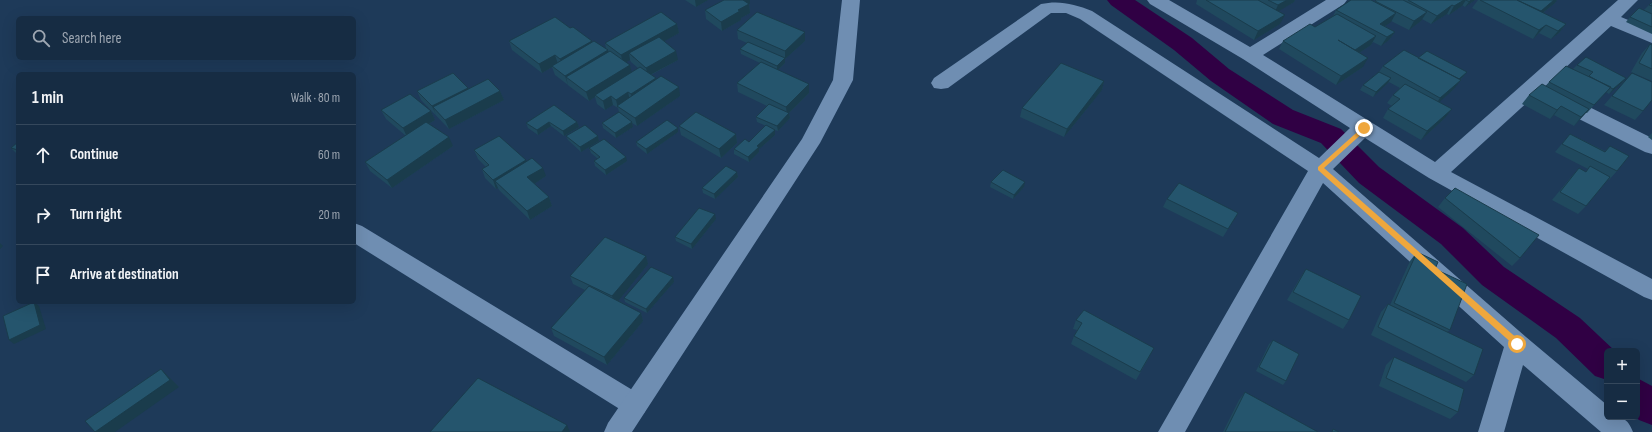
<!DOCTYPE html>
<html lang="en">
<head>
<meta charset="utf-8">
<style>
	:root { --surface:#162c43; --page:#1f344a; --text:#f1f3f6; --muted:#9ea7b2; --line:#35485c }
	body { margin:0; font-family:"Sofia Sans Condensed",sans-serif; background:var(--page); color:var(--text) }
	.controls { position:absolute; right:12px; bottom:12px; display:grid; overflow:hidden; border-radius:6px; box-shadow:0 4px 16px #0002 }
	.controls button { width:36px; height:36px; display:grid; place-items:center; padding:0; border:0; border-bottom:1px solid var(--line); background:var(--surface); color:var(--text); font:20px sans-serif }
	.stop { position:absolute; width:12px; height:12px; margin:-9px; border:3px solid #efa73d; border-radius:50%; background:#fff }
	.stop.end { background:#efa73d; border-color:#fff; box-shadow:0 1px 4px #0008 }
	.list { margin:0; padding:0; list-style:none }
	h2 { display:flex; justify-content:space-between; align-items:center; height:52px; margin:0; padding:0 16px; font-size:17px }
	h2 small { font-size:13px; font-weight:400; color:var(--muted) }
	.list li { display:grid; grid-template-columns:26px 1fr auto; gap:12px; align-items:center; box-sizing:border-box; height:60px; padding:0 16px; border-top:1px solid var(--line) }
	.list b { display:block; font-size:15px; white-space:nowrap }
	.list em { font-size:13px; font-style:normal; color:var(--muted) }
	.icon { flex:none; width:22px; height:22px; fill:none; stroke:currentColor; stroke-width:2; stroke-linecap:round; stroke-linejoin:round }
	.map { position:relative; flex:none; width:1652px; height:432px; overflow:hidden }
	.search { position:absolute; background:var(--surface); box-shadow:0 4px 16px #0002; left:16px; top:16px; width:340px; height:44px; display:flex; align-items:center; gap:10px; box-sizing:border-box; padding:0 14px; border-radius:6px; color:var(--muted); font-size:15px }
	.panel { position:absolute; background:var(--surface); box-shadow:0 4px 16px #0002; left:16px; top:72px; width:340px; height:232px; border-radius:6px }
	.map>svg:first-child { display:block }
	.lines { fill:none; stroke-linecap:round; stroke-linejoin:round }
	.canal { fill:#300044; fill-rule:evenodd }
	.street { fill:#6f8eb2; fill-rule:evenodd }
	.secondary { fill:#6f8eb2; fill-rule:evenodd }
	.wall { fill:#20495e; fill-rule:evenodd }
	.shaded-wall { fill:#1a3c4c }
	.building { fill:#25556d; stroke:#1a3c4c }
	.route { fill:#efa73d }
</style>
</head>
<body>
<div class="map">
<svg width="1652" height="432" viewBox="0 0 1652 432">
	<rect width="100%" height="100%" fill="#1e3a59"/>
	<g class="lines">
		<path class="canal" d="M 1107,0 L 1135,0 L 1192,38 L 1229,69 L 1293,110 L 1341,129 L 1379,167 L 1463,228 L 1504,267 L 1580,318 L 1615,351 L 1607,351 L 1607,380 L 1595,376 L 1556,338 L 1482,285 L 1441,244 L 1359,183 L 1321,143 L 1273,124 L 1211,81 L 1174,50 L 1111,5 Z
			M 1637,378 L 1652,386 L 1652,425 L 1639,420 L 1636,417 Z"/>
		<path class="street" d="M 1147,0 L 1169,0 L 1250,47 L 1326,0 L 1347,0 L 1344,4 L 1263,55 L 1435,162 L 1618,0 L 1638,0 L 1621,17 L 1652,30 L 1652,43 L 1611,26 L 1451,172 L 1652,279 L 1652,300 L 1644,297 L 1429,178 L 1365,138 L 1333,169 L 1526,337 L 1607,405 L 1607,417 C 1622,417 1627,417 1633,432 L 1601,432 L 1523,365 L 1504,432 L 1478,432 L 1504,347 L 1323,183 L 1185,432 L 1158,432 L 1308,171 L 1080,19 L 1066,13 L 1051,13 L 948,88 L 941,89 L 934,88 L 931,83 L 934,78 L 1041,4 C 1059,0 1075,4 1092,11 L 1319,158 L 1350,128 L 1243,59 L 1150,4 Z
			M 1558,93 L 1565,95 L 1652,138 L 1652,154 L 1645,152 L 1551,105 L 1548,100 L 1551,95 Z
			M 354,223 L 362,226 L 644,397 L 648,405 L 644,413 L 635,417 L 626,413 L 354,243 Z"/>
		<path class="secondary" d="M 842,0 L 860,0 L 853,80 L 820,143 L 632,432 L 604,432 L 608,423 L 802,139 L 833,80 Z"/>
	</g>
	<path class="wall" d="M 685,0 L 708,0 L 696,7 Z
		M 1197,0 L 1295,0 L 1294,2 L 1278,11 L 1280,24 L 1254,40 L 1196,4 Z
		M 1376,0 L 1475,0 L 1465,7 L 1462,5 L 1462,6 L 1449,15 L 1447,14 L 1431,24 L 1422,19 L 1421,21 L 1409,30 L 1391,21 L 1385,26 L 1395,32 L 1389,40 L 1381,46 L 1373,42 L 1371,45 L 1359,53 L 1363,67 L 1336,85 L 1279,49 L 1283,41 L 1315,27 L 1333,16 L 1336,10 L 1374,2 Z
		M 1478,0 L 1557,0 L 1555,3 L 1543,13 L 1566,24 L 1559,33 L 1551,39 L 1539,33 L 1533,39 L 1472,8 Z
		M 1652,2 L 1652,34 L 1626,22 L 1630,17 L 1644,10 Z
		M 749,4 L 750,13 L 741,18 L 741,20 L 722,31 L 706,19 L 705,10 L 750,4 Z
		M 677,24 L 679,33 L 664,41 L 678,60 L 651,75 L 656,78 L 656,79 L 680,96 L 637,126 L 632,123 L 633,127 L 616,138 L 603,128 L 602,123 L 619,112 L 618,108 L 613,105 L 605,110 L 597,104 L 595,97 L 589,101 L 569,86 L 568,85 L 555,75 L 552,67 L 542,73 L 512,50 L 509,41 L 570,28 L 592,41 L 592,42 L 606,49 L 605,43 ZM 630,60 L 631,62 L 638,68 L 631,73 L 630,65 L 626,62 Z
		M 737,30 L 805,32 L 805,41 L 785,59 L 785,63 L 778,70 L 809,84 L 809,93 L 789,113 L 790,118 L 778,131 L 772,129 L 775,130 L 775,135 L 759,149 L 759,152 L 749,162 L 734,154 L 734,149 L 749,142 L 766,126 L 757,122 L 756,117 L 767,106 L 738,92 L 737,83 L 760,63 L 741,54 L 740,49 L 747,43 L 738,39 Z
		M 1650,44 L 1652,45 L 1652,81 L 1631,72 L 1642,53 Z
		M 1418,58 L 1467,72 L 1463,77 L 1460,80 L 1454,89 L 1439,102 L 1445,118 L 1421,140 L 1383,118 L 1388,109 L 1392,106 L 1387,103 L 1393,95 L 1400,88 L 1389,82 L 1373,97 L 1360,90 L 1363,85 L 1379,72 L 1383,66 Z
		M 1577,65 L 1626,78 L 1622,83 L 1609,94 L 1606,92 L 1587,113 L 1586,113 L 1574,126 L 1554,115 L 1550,119 L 1522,104 L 1529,95 L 1546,86 L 1549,82 L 1573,69 Z
		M 1632,73 L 1643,111 L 1635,120 L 1604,105 Z
		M 1104,81 L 1102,90 L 1064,137 L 1020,117 L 1022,108 Z
		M 468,88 L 468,89 L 500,91 L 504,100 L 449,129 L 421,100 L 417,91 Z
		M 554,105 L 577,122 L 579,127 L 564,136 L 551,126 L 538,135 L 528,128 L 526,123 Z
		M 381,110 L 431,111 L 435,120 L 429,124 L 453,146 L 392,188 L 370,171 L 365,162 L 406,136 L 386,119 Z
		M 679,126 L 736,134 L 737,143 L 721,158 L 681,135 Z
		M 678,128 L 678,132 L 647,154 L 637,146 L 636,142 Z
		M 1652,133 L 1652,140 L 1648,137 Z
		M 1570,134 L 1605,151 L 1610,146 L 1617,171 L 1609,180 L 1607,179 L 1586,206 L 1578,214 L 1552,200 L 1571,177 L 1579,168 L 1585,172 L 1588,169 L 1555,152 Z
		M 566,136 L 598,136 L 599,141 L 581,152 L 568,140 Z
		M 18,142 L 18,155 L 11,148 Z
		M 589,148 L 627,161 L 606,175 L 595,166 L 594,161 L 598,159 L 591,153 Z
		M 474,150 L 526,160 L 526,162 L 546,176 L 534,184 L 549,197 L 552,206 L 530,220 L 499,190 L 498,188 L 496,189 L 485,178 L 482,169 L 486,167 L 478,159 Z
		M 737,172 L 738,177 L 715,199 L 703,193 L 702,188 Z
		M 991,182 L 1024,187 L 1013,199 L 990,187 Z
		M 1445,198 L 1520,258 L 1512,266 L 1438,207 Z
		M 1167,199 L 1238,213 L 1223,237 L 1163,207 Z
		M 716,219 L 692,249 L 676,241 L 675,237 Z
		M 1417,252 L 1435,269 L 1450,330 L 1447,332 L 1474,375 L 1466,382 L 1371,335 L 1381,312 L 1388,304 L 1390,305 L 1410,261 Z
		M 646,256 L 648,264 L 618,301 L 641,313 L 643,321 L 607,365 L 554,336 L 551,328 L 585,290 L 573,284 L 570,276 Z
		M 1306,269 L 1349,320 L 1343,329 L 1287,300 L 1300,278 Z
		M 674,282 L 647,313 L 625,302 L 624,298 Z
		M 1076,320 L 1150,356 L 1136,380 L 1071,344 L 1074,336 L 1077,330 L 1073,329 Z
		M 1273,340 L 1286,381 L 1283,385 L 1256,371 L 1269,344 Z
		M 1394,357 L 1458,412 L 1450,419 L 1379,386 L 1386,365 Z
		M 1245,392 L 1318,432 L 1223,432 L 1239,400 Z"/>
	<path class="shaded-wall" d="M 695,0 L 708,0 L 696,7 Z
		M 742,0 L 750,0 L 750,4 L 749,4 L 750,13 L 741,18 L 741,20 L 722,31 L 721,22 L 738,10 Z
		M 1287,0 L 1295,0 L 1294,2 L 1274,14 L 1278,5 Z
		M 1464,0 L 1466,0 L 1462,6 L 1449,15 L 1454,6 Z
		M 1471,0 L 1475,0 L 1465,7 L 1469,2 Z
		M 1554,0 L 1557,0 L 1555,3 L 1534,20 L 1541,11 Z
		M 1452,5 L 1447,14 L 1431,24 L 1437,16 Z
		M 1427,12 L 1421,21 L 1409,30 L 1414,21 Z
		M 1396,13 L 1391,22 L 1376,32 L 1380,24 Z
		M 1285,15 L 1280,24 L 1254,40 L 1258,31 Z
		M 677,24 L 679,33 L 634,58 L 629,53 L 630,60 L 623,64 L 621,55 Z
		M 1566,24 L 1559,33 L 1551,39 L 1558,31 Z
		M 1546,25 L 1539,33 L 1533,39 L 1539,30 Z
		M 805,32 L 805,41 L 785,59 L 785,51 Z
		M 1395,32 L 1389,40 L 1381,46 L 1387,37 Z
		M 1376,36 L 1371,45 L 1350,59 L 1355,50 Z
		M 592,41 L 594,50 L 563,68 L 560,59 Z
		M 608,50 L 610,59 L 566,77 L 568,85 L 565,76 Z
		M 676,51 L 678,60 L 648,76 L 646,68 Z
		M 555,55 L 558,64 L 552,66 L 552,67 L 542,73 L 539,64 Z
		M 785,58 L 785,63 L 777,71 L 777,66 Z
		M 1368,58 L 1363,67 L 1336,85 L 1341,76 Z
		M 630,65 L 632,74 L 595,95 L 595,97 L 589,101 L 586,92 Z
		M 1467,72 L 1463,77 L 1452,86 L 1456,81 Z
		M 656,78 L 658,87 L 633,103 L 631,94 Z
		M 1391,78 L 1388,83 L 1373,97 L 1376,92 Z
		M 1626,78 L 1622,83 L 1609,94 L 1613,89 Z
		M 1461,80 L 1454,89 L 1434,107 L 1440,98 Z
		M 1104,81 L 1102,90 L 1064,137 L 1067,129 Z
		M 809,84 L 809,93 L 787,115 L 786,107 Z
		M 679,87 L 680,96 L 637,126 L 635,118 Z
		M 468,88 L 471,97 L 433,107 L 436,115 L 432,106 Z
		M 500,91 L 504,100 L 449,129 L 445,120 Z
		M 628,92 L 630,101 L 617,106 L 618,108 L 616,100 Z
		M 611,96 L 613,105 L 605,110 L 603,101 Z
		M 1561,106 L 1554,115 L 1550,119 L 1557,110 Z
		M 1452,109 L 1445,118 L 1421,140 L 1427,131 Z
		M 1589,109 L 1582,117 L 1574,126 L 1581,117 Z
		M 431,111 L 435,120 L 407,137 L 403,128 Z
		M 789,113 L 790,118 L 778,131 L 777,126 Z
		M 549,122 L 551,126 L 538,135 L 537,130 Z
		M 577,122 L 579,127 L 564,136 L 563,131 Z
		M 632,122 L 633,127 L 616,138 L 615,133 Z
		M 678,128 L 678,132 L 647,154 L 646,149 Z
		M 775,130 L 775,135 L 759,149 L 759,152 L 749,162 L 748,157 L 757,146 Z
		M 736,134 L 737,143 L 721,158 L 719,149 Z
		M 598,136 L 599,141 L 581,152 L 580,147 Z
		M 449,137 L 453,146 L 392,188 L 387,180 Z
		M 626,157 L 627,161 L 606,175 L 605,170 Z
		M 526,160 L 529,169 L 495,181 L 498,188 L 496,189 L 493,180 Z
		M 543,168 L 546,176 L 531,186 L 527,177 Z
		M 737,172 L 738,177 L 715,199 L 714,194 Z
		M 1025,182 L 1024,187 L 1013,199 L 1014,195 Z
		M 549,197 L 552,206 L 530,220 L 527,211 Z
		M 715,214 L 716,219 L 692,249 L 691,244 Z
		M 0,243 L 3,246 L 0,249 Z
		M 646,256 L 648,264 L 615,305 L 612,296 Z
		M 673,277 L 674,282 L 647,313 L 646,309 Z
		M 34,302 L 39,306 L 46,329 L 14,344 L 9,340 Z
		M 641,313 L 643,321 L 607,365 L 604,357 Z
		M 161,369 L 179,387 L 115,432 L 95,432 Z
		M 567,425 L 570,432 L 562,432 Z"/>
	<path class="building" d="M 724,0 L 743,0 L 749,4 L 738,10 L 740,11 L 721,22 L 705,10 Z
		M 1206,0 L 1258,0 L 1285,15 L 1258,31 Z
		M 1268,0 L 1287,0 L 1278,5 Z
		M 1351,0 L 1371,0 L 1396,13 L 1380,24 L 1395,32 L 1387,37 L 1336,10 Z
		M 1376,0 L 1403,0 L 1427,12 L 1414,21 L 1375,1 Z
		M 1408,0 L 1464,0 L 1454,6 L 1452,5 L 1437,16 Z
		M 1466,0 L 1471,0 L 1469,2 Z
		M 1480,0 L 1517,0 L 1566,24 L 1558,31 L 1546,25 L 1539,30 Z
		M 1517,0 L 1554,0 L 1541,11 Z
		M 1652,2 L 1652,6 L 1649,5 Z
		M 1639,8 L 1652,14 L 1652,27 L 1630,17 Z
		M 661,12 L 677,24 L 621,55 L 605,43 Z
		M 757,12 L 805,32 L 785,51 L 737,30 Z
		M 1337,14 L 1376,36 L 1355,50 L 1338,40 L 1368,58 L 1341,76 L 1283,41 L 1310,24 L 1315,27 Z
		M 555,17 L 570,28 L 573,27 L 592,41 L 560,59 L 555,55 L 539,64 L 509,41 Z
		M 659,37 L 676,51 L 646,68 L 629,53 Z
		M 594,41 L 608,50 L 565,76 L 552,66 Z
		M 748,42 L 785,58 L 777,66 L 740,49 Z
		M 1650,44 L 1652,45 L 1652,69 L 1639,63 Z
		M 1404,50 L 1461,80 L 1440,98 L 1383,66 Z
		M 610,51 L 630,65 L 586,92 L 566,77 Z
		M 1427,51 L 1467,72 L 1459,79 L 1418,58 Z
		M 1586,57 L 1626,78 L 1613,89 L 1589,76 L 1593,72 L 1577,65 Z
		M 761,62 L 809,84 L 786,107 L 737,83 Z
		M 1061,63 L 1104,81 L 1067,129 L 1022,108 Z
		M 1566,66 L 1611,87 L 1594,105 L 1549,82 Z
		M 640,67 L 656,78 L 631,94 L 628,92 L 616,100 L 611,96 L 603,101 L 595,95 Z
		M 1379,72 L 1391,78 L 1376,92 L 1363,85 Z
		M 453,73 L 468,88 L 432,106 L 417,91 Z
		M 1632,73 L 1652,82 L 1652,100 L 1643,111 L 1612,96 Z
		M 661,76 L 679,87 L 635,118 L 617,106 Z
		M 488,79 L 500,91 L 445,120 L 433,107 Z
		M 1405,84 L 1452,109 L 1427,131 L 1388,109 L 1400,99 L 1393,95 Z
		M 1542,84 L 1589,109 L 1581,117 L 1561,106 L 1557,110 L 1529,95 Z
		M 410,94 L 431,111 L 403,128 L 381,110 Z
		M 769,104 L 789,113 L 777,126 L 756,117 Z
		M 554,105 L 577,122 L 563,131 L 549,122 L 537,130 L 526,123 Z
		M 619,112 L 632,122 L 615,133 L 602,123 Z
		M 696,112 L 736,134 L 719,149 L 679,126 Z
		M 667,120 L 678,128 L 646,149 L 636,142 Z
		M 426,122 L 449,137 L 387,180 L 365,162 Z
		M 585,125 L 598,136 L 580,147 L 566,136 Z
		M 766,125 L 775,130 L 757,146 L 759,147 L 748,157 L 734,149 L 745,139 L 749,142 Z
		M 1570,134 L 1605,152 L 1610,146 L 1629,156 L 1617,171 L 1562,144 Z
		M 499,136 L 526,160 L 493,180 L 482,169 L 489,165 L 474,150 Z
		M 604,139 L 626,157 L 605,170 L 594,161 L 600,157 L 589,148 Z
		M 18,142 L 18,150 L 11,148 Z
		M 532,158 L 543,168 L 527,177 L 549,197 L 527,211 L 495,181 Z
		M 726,166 L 737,172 L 714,194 L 702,188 Z
		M 1590,166 L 1610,177 L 1586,206 L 1560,192 L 1579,168 L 1586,172 Z
		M 1003,170 L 1025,182 L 1014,195 L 991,182 Z
		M 1179,183 L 1238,213 L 1228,229 L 1167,199 Z
		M 1455,188 L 1539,235 L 1520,258 L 1445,198 Z
		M 699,208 L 715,214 L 691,244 L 675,237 Z
		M 605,237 L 646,256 L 612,296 L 570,276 Z
		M 1417,252 L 1438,262 L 1435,269 L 1467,284 L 1450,330 L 1394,303 Z
		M 651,267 L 673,277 L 646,309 L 624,298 Z
		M 1306,269 L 1361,296 L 1349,320 L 1293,292 Z
		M 589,286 L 641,313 L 604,357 L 551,328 Z
		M 34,302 L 40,325 L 9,340 L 3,316 Z
		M 1388,304 L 1483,349 L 1474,375 L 1378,327 Z
		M 1084,310 L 1154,348 L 1140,372 L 1074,336 L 1082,323 L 1076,320 Z
		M 1273,340 L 1299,354 L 1286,381 L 1259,367 Z
		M 1394,357 L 1464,389 L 1458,412 L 1386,378 Z
		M 161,369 L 170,380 L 95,432 L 85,421 Z
		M 478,378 L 567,425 L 562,432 L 430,432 Z
		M 1245,392 L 1318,432 L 1225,432 Z
		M 1333,429 L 1339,432 L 1332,432 Z"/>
	<path class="route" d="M 1364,126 L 1366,128 L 1366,130 L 1324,168 L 1520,341 L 1520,346 L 1515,346 L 1318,170 L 1318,167 Z"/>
</svg>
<div class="controls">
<button>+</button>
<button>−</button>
</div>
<div class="stop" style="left:1517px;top:344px"></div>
<div class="stop end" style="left:1364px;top:128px"></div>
<div class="search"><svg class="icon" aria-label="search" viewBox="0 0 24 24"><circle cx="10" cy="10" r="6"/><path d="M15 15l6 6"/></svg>Search here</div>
<section class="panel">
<h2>1 min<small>Walk · 80 m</small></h2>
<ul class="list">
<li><svg class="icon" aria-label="ahead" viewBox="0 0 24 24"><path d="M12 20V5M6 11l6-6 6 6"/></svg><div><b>Continue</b></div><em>60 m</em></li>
<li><svg class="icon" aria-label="right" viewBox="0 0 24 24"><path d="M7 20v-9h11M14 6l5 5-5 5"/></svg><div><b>Turn right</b></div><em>20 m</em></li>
<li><svg class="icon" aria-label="arrive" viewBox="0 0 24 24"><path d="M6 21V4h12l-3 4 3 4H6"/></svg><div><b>Arrive at destination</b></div></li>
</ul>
</section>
</div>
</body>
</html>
